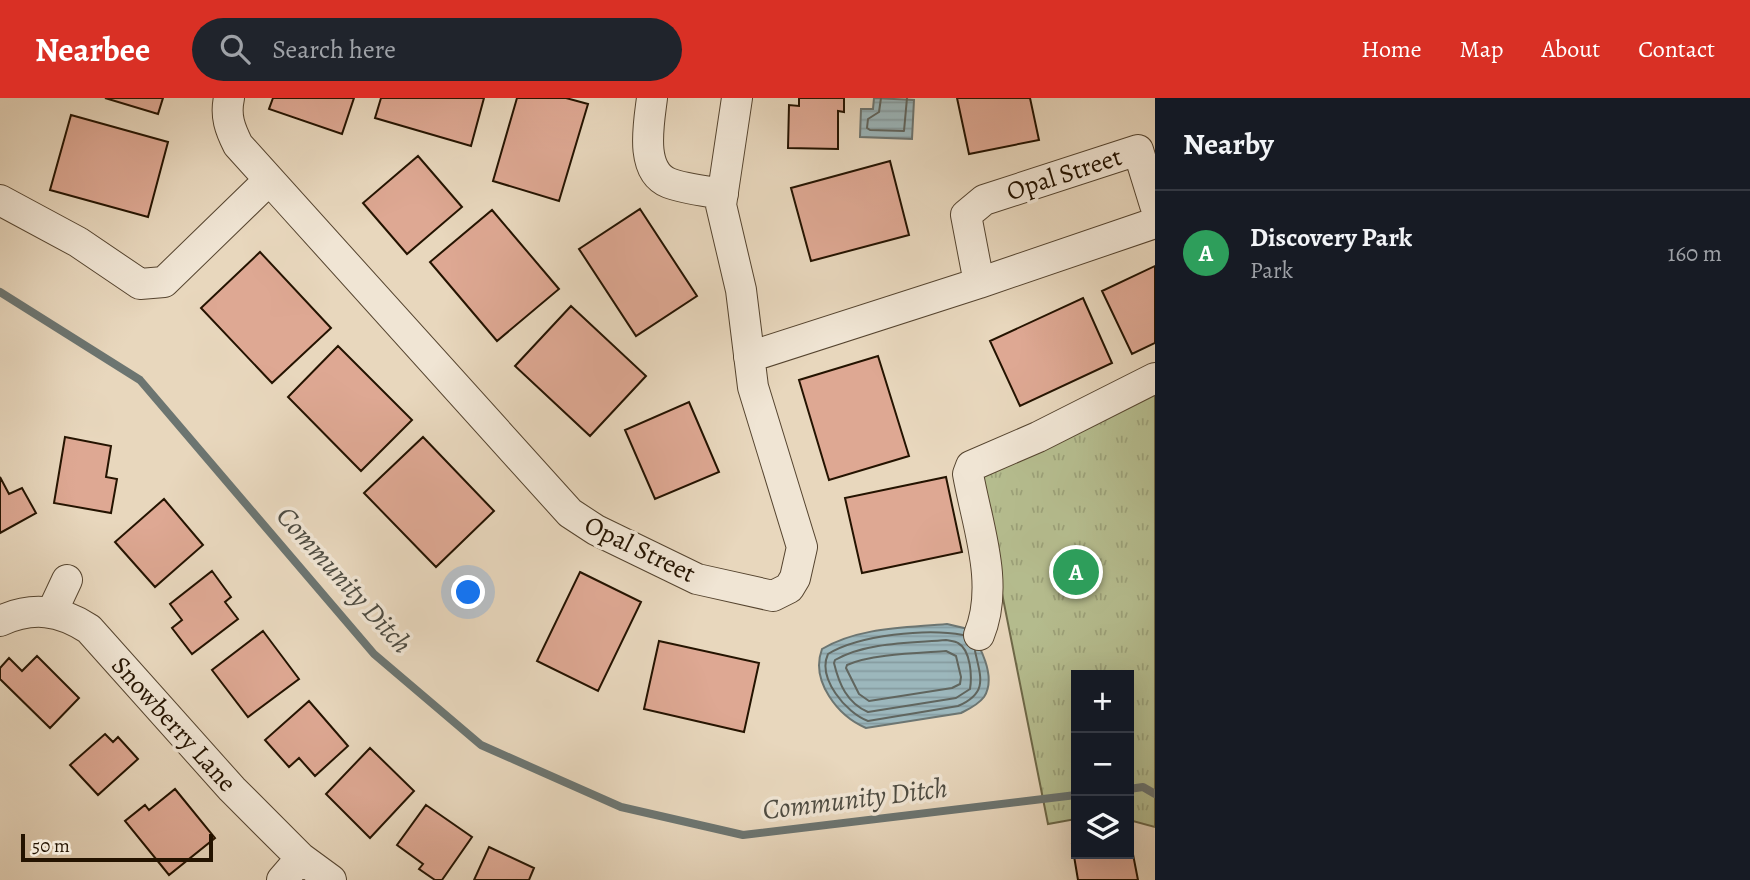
<!DOCTYPE html>
<html lang="en">
<head>
<meta charset="utf-8">
<style>
	:root { --surface:#171b24; --page:#20242c; --text:#f1f3f6; --muted:#9ea1a6; --line:#363941; --accent:#d93025 }
	body { margin:0; font-family:Alegreya,serif; background:var(--page); color:var(--text) }
	.controls { position:absolute; right:21px; bottom:21px; display:grid; overflow:hidden; border-radius:0px; box-shadow:0 7px 28px #0002 }
	.controls button { width:63px; height:63px; display:grid; place-items:center; padding:0; border:0; border-bottom:2px solid var(--line); background:var(--surface); color:var(--text); font:35px sans-serif }
	.scale { position:absolute; left:21px; bottom:18px; width:192px; box-sizing:border-box; padding-left:7px; border:4px solid #241300; border-top:0; font-size:19px; line-height:24px; white-space:nowrap; color:#241300; -webkit-text-stroke:5px #f0e5d4; paint-order:stroke }
	.you { position:absolute; left:469px; top:495px; width:24px; height:24px; margin:-18px; border:5px solid #fff; border-radius:50%; background:#1a73e8; box-shadow:0 0 0 10px #1a73e833 }
	.badge { display:grid; place-items:center; width:46px; height:46px; border-radius:50%; background:var(--accent); color:#fff; font-size:23px; font-weight:700 }
	.pin { position:absolute; translate:-50% -50%; border:4px solid #fff; box-shadow:0 2px 7px #0006 }
	.list { margin:0; padding:0; list-style:none }
	h2 { display:flex; justify-content:space-between; align-items:center; height:91px; margin:0; padding:0 28px; font-size:30px }
	h2 small { font-size:23px; font-weight:400; color:var(--muted) }
	.list li { display:grid; grid-template-columns:46px 1fr auto; gap:21px; align-items:center; box-sizing:border-box; height:126px; padding:0 28px; border-top:2px solid var(--line) }
	.list b { display:block; font-size:26px; white-space:nowrap }
	.list p { margin:0; font-size:23px; white-space:nowrap; color:var(--muted) }
	.list em { font-size:23px; font-style:normal; color:var(--muted) }
	.icon { flex:none; width:38px; height:38px; fill:none; stroke:currentColor; stroke-width:2; stroke-linecap:round; stroke-linejoin:round }
	.map { position:relative; flex:none; width:1155px; height:782px; overflow:hidden }
	header { display:flex; align-items:center; gap:42px; box-sizing:border-box; height:98px; padding:0 35px; background:var(--accent); color:#fff }
	header strong { font-size:33px }
	nav { display:flex; gap:38px; margin-inline-start:auto; font-size:24px }
	.search { width:490px; height:63px; background:var(--page); display:flex; align-items:center; gap:18px; box-sizing:border-box; padding:0 24px; border-radius:38px; color:var(--muted); font-size:26px }
	main { display:flex }
	aside { flex:1; background:var(--surface) }
	.map>svg:first-child { display:block }
	.park { fill:url(#park-tufts); stroke:#6d6848; stroke-width:2 }
	.water { fill:url(#water-rules); stroke:#6c7571; stroke-width:2 }
	.lines { fill:none; stroke-linecap:round; stroke-linejoin:round }
	.shore { stroke:#60655e; stroke-width:2 }
	.stream { stroke:#6c7571; stroke-width:8 }
	.building { fill:#dea893; stroke:#241300; stroke-width:2 }
	.minor-casing { stroke:#55442f; stroke-width:32 }
	.minor { stroke:#f0e5d4; stroke-width:30 }
	.labels { text-anchor:middle; dominant-baseline:central; stroke-width:7; stroke-linejoin:round; paint-order:stroke }
	.street-label { font-size:26px; fill:#241300; stroke:#f0e5d4 }
	.water-label { font-size:28px; font-style:italic; fill:#4e4c42; stroke:#f0e5d4 }
</style>
</head>
<body>
<header>
<strong>Nearbee</strong>
<div class="search"><svg class="icon" aria-label="search" viewBox="0 0 24 24"><circle cx="10" cy="10" r="6"/><path d="M15 15l6 6"/></svg>Search here</div>
<nav><a>Home</a><a>Map</a><a>About</a><a>Contact</a></nav>
</header>
<main>
<div class="map">
<svg width="1155" height="782" viewBox="0 0 1155 782">
	<defs>
		<pattern id="park-tufts" width="24" height="20" patternUnits="userSpaceOnUse" patternTransform="scale(1.75)"><rect width="24" height="20" fill="#b6be90"/><path d="M3 7l-1-3M5 7V3M7 7l1-3M15 17l-1-3M17 17v-4M19 17l1-3" fill="none" stroke="#9ca27a"/></pattern>
		<pattern id="water-rules" width="6" height="5" patternUnits="userSpaceOnUse" patternTransform="scale(1.75)"><rect width="6" height="5" fill="#9cb7bc"/><path d="M0 2.5h6" fill="none" stroke="#869ca0"/></pattern>
	</defs>
	<rect width="100%" height="100%" fill="#e8d7bd"/>
	<filter id="stains"><feTurbulence type="fractalNoise" baseFrequency=".00286" numOctaves="4"/><feColorMatrix values="0 0 0 0 .2 0 0 0 0 .09 0 0 0 0 .02 0 0 0 .5 -.17"/></filter>
	<radialGradient id="worn" r=".72"><stop offset=".6" stop-color="#630" stop-opacity="0"/><stop offset="1" stop-color="#630" stop-opacity=".3"/></radialGradient>
	<path class="park" d="M 1155,289 L 1155,729 L 1129,722 L 1129,577 L 1076,577 L 1076,721 L 1048,726 L 977,370 Z"/>
	<path class="water" d="M 874,0 L 914,2 L 912,41 L 860,39 L 861,11 L 873,11 Z
		M 947,526 L 968,531 C 980,547 997,579 984,599 C 978,607 969,611 961,615 L 866,630 C 838,618 810,583 822,551 C 859,529 905,530 947,526 Z"/>
	<g class="lines">
		<path class="shore" d="M 881,0 L 879,14 L 868,21 L 867,30 L 870,32 L 904,33 L 907,0
			M 963,537 C 927,530 859,537 828,556 C 817,580 846,615 868,623 L 958,608 C 988,595 981,580 975,553
			M 946,542 C 950,543 955,543 958,545 C 971,552 972,579 970,591 L 956,600 L 868,614 C 847,605 839,586 834,565 L 835,562 C 866,544 911,545 946,542 Z
			M 946,553 L 956,558 L 961,579 L 960,586 L 952,590 L 869,603 L 859,596 L 846,570 L 847,567 C 870,556 919,555 946,553 Z"/>
		<path class="stream" d="M 0,194 L 140,282 L 374,556 L 481,647 L 621,709 L 743,737 L 1076,697
			M 1129,691 L 1143,689 L 1155,696"/>
	</g>
	<path class="building" d="M 105,0 L 163,0 L 158,16 Z
		M 273,0 L 354,0 L 342,36 L 269,11 Z
		M 381,0 L 484,0 L 471,48 L 375,20 Z
		M 517,0 L 566,0 L 588,6 L 559,103 L 493,83 Z
		M 799,0 L 844,0 L 844,14 L 838,13 L 838,51 L 788,50 L 789,7 L 799,8 Z
		M 957,0 L 1030,0 L 1039,42 L 969,56 Z
		M 71,17 L 168,44 L 148,119 L 50,92 Z
		M 418,58 L 462,109 L 407,156 L 363,105 Z
		M 890,63 L 909,137 L 811,163 L 791,90 Z
		M 640,111 L 697,198 L 636,238 L 579,151 Z
		M 492,112 L 559,191 L 497,243 L 430,164 Z
		M 260,154 L 331,230 L 272,285 L 201,210 Z
		M 1155,168 L 1155,245 L 1132,256 L 1102,193 Z
		M 1083,200 L 1112,265 L 1020,308 L 990,243 Z
		M 571,208 L 646,278 L 590,338 L 515,268 Z
		M 338,248 L 412,322 L 361,373 L 288,299 Z
		M 878,258 L 909,358 L 829,382 L 799,282 Z
		M 689,304 L 719,374 L 655,401 L 625,332 Z
		M 65,339 L 111,348 L 106,379 L 117,381 L 111,415 L 54,405 Z
		M 423,339 L 494,413 L 436,469 L 364,395 Z
		M 0,379 L 9,396 L 22,390 L 36,415 L 0,435 Z
		M 946,379 L 962,454 L 862,475 L 845,400 Z
		M 164,401 L 203,447 L 155,489 L 115,444 Z
		M 212,473 L 231,499 L 225,504 L 238,521 L 192,556 L 172,530 L 182,522 L 170,506 Z
		M 580,474 L 641,504 L 598,593 L 537,563 Z
		M 263,533 L 299,581 L 248,619 L 212,572 Z
		M 659,543 L 759,565 L 744,634 L 644,611 Z
		M 37,558 L 79,600 L 50,630 L 0,581 L 0,570 L 9,560 L 22,573 Z
		M 309,603 L 348,648 L 315,678 L 299,660 L 289,669 L 265,642 Z
		M 105,636 L 113,644 L 118,639 L 138,661 L 98,697 L 70,667 Z
		M 370,650 L 414,693 L 370,740 L 326,696 Z
		M 175,691 L 215,740 L 169,777 L 125,723 L 145,707 L 149,712 Z
		M 426,707 L 472,739 L 442,782 L 435,782 L 419,771 L 423,766 L 397,747 Z
		M 1129,736 L 1138,782 L 1078,782 L 1072,746 L 1076,745 L 1076,756 L 1129,756 Z
		M 489,749 L 534,770 L 529,782 L 474,782 Z"/>
	<g class="lines">
		<defs>
			<path id="minor" d="M 229,0 C 225,18 230,31 238,47 L 570,415 L 596,432 L 697,481 L 773,498 L 789,490 L 795,480 L 802,449 L 753,289 L 741,192 L 721,107 L 737,0
				M 652,0 C 649,25 639,73 669,85 C 685,91 706,93 723,96
				M 0,102 L 78,144 L 140,186 L 164,184 L 269,82
				M 1155,107 L 1138,52 L 984,102 L 966,117 L 979,185 L 1155,125
				M 749,259 L 979,185
				M 52,514 L 67,482
				M 0,523 C 33,508 60,512 89,531 L 232,691 L 301,760 L 331,782
				M 979,537 C 1000,486 977,427 968,376 L 971,368 L 1038,339 L 1155,280
				M 282,782 L 301,760"/>
		</defs>
		<use href="#minor" class="minor-casing"/>
		<use href="#minor" class="minor"/>
	</g>
	<g class="labels">
		<g class="street-label">
			<text transform="translate(1064 76) rotate(-18)">Opal Street</text>
			<text transform="translate(640 451) rotate(26)">Opal Street</text>
			<text transform="translate(174 626) rotate(48)">Snowberry Lane</text>
		</g>
		<g class="water-label">
			<text transform="translate(344 482) rotate(48)">Community Ditch</text>
			<text transform="translate(855 701) rotate(-7)">Community Ditch</text>
		</g>
	</g>
	<rect width="100%" height="100%" filter="url(#stains)"/>
	<rect width="100%" height="100%" fill="url(#worn)"/>
</svg>
<div class="controls">
<button>+</button>
<button>−</button>
<button><svg class="icon" aria-label="layers" viewBox="0 0 24 24"><path d="M12 4l9 5-9 5-9-5zM3 14l9 5 9-5"/></svg></button>
</div>
<div class="scale">50 m</div>
<div class="you"></div>
<div class="pin badge" style="left:1076px;top:474px;background:#2e9e5b">A</div>
</div>
<aside>
<h2>Nearby<small></small></h2>
<ul class="list">
<li><span class="badge" style="background:#2e9e5b">A</span><div><b>Discovery Park</b><p>Park</p></div><em>160 m</em></li>
</ul>
</aside>
</main>
</body>
</html>
